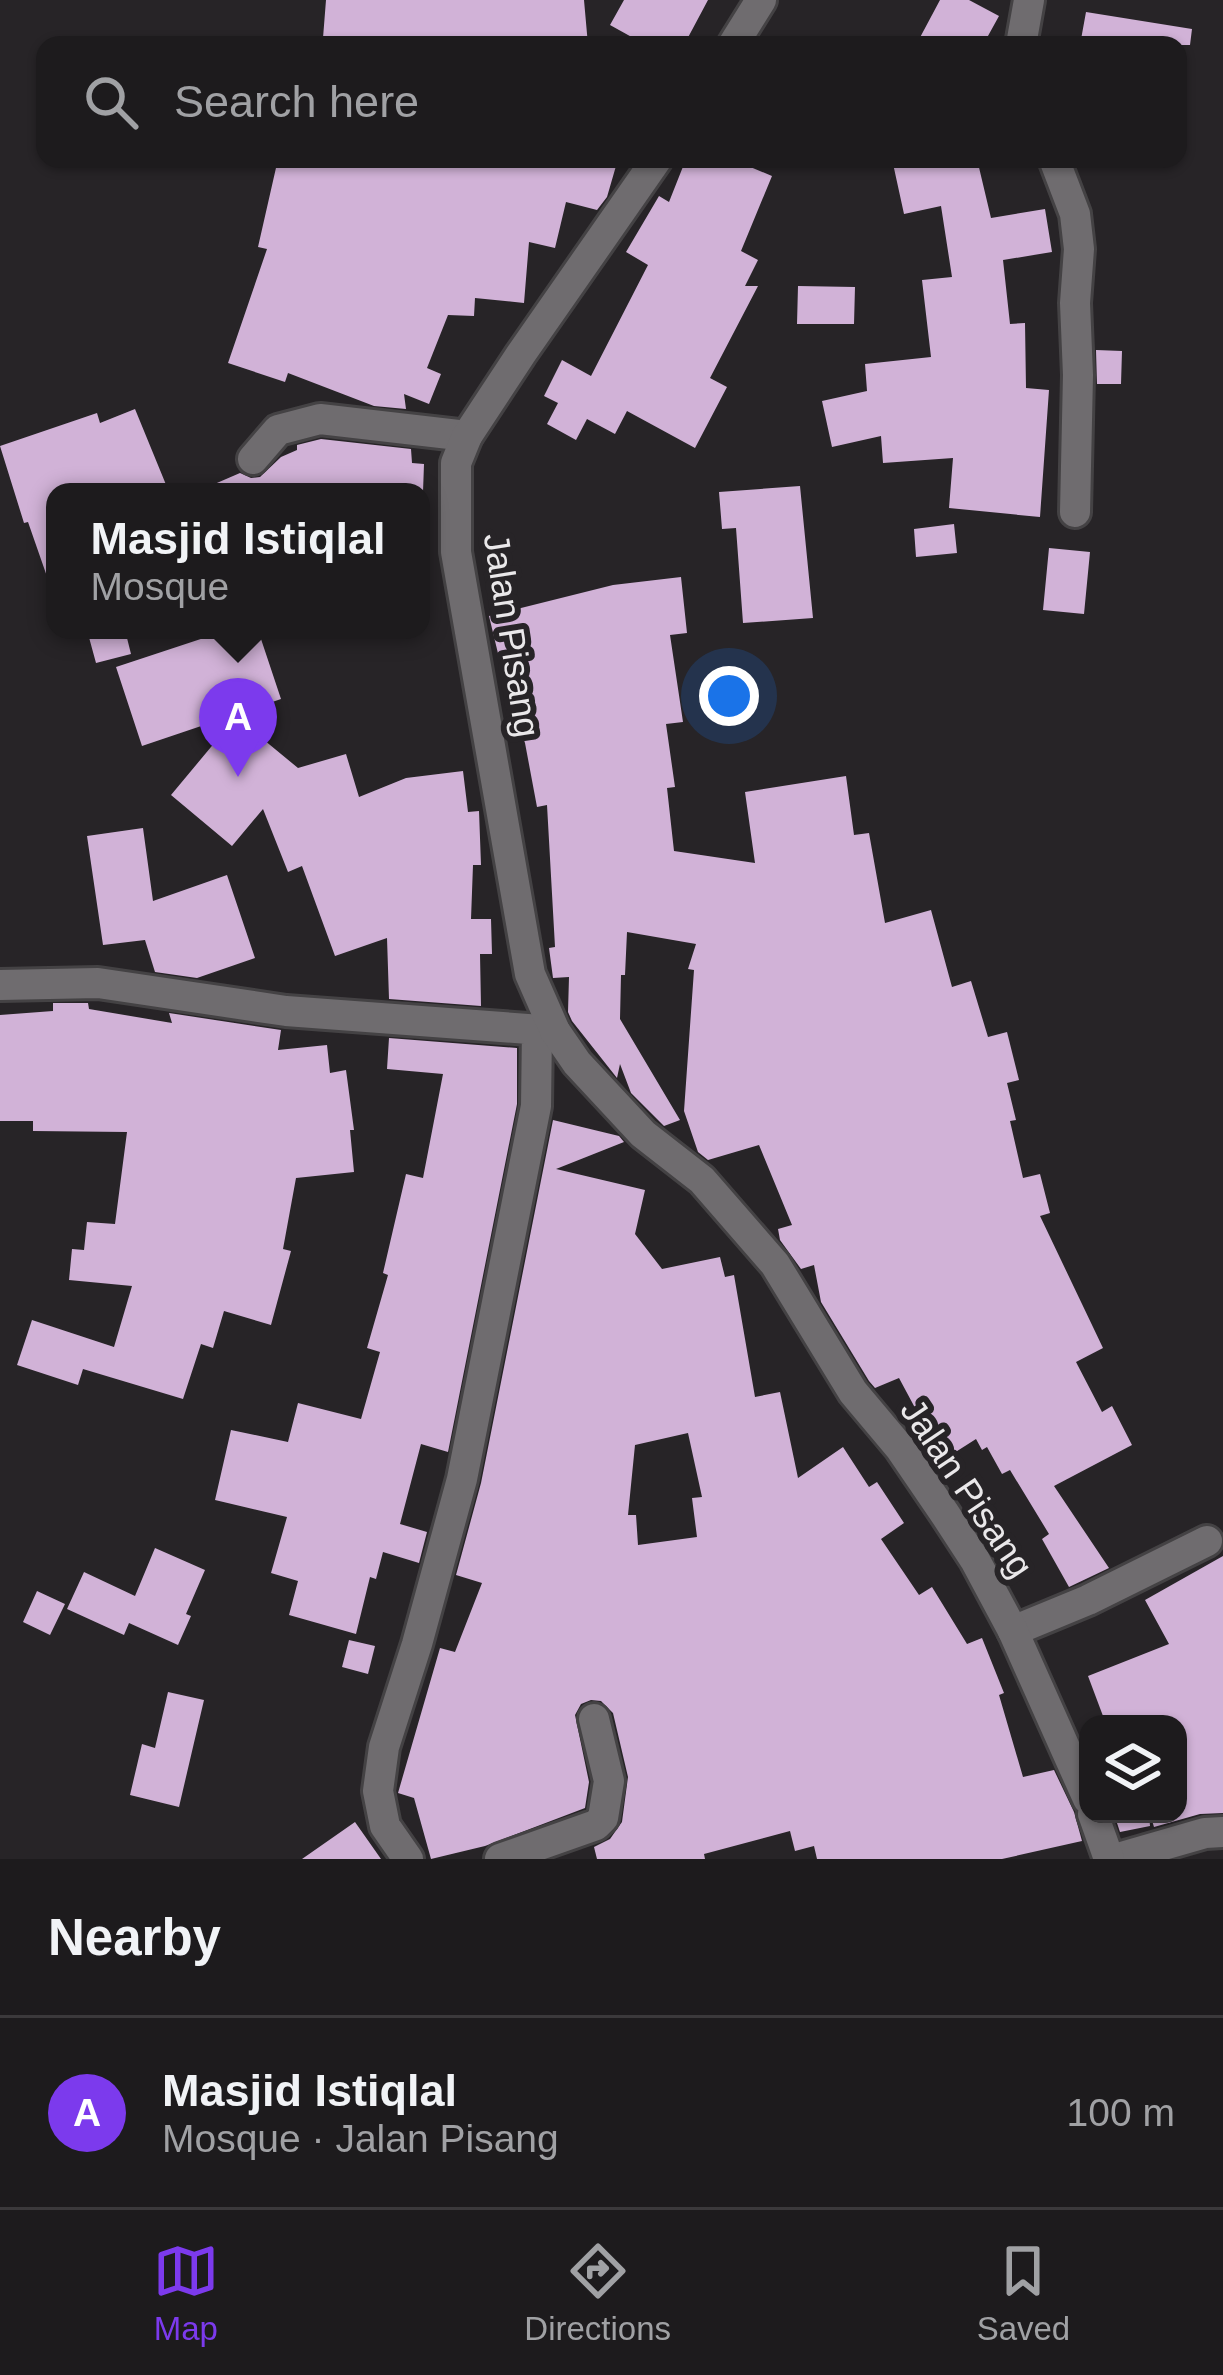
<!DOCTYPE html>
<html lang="en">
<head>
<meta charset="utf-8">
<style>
	:root { --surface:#1d1b1d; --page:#2a282a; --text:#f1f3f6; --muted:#a0a1a4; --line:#3b393b; --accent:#7c3aed }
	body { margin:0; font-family:Arial,sans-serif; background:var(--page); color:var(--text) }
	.controls { position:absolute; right:36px; bottom:36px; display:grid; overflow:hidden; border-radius:24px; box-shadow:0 3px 9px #0004 }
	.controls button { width:108px; height:108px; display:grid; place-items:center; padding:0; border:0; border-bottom:3px solid var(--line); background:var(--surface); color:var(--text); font:60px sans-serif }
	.you { position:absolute; left:729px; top:696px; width:42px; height:42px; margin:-30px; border:9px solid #fff; border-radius:50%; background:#1a73e8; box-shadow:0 0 0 18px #1a73e833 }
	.badge { display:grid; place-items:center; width:78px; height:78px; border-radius:50%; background:var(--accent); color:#fff; font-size:39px; font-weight:700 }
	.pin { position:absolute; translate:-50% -99px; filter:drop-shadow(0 3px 6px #0008) }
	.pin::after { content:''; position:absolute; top:63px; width:42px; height:36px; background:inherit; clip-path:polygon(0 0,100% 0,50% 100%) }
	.popup { position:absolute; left:46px; top:483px; width:384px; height:156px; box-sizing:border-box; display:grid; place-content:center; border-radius:24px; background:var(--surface); filter:drop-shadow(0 3px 9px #0005); font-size:39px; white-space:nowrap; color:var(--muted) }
	.popup b { font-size:45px; color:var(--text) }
	.popup::after { content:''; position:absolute; left:50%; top:100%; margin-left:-24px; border:24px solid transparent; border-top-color:var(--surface) }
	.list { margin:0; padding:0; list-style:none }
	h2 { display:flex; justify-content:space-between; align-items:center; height:156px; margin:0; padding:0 48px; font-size:51px }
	h2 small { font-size:39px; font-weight:400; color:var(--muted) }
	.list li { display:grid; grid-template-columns:78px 1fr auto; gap:36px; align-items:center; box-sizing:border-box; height:192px; padding:0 48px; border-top:3px solid var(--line) }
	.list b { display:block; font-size:45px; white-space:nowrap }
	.list p { margin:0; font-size:39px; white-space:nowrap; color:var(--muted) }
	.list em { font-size:39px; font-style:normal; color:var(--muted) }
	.icon { flex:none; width:66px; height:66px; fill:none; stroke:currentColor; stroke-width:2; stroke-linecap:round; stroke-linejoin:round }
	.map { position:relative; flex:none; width:1223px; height:1859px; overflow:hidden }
	.search { position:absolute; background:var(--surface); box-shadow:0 3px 9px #0004; left:36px; right:36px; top:36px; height:132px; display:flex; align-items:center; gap:30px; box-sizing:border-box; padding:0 42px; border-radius:24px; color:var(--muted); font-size:45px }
	.sheet { height:348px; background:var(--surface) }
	nav { display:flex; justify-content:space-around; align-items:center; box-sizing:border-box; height:168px; border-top:3px solid var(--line); background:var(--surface); font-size:33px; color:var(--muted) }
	nav a { display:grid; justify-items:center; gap:6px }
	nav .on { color:var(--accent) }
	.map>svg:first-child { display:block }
	.building { fill:#d1b2d7; fill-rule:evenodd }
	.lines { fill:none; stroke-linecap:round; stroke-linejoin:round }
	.street-casing { stroke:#444244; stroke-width:36 }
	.secondary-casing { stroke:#444244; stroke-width:36 }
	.street { stroke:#6f6c6f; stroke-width:30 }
	.secondary { stroke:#6f6c6f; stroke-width:30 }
	.labels { text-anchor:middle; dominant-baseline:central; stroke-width:12; stroke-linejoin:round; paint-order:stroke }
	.street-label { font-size:36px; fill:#eae8ea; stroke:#272427 }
</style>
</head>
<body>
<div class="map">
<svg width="1223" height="1859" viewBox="0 0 1223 1859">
	<rect width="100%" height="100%" fill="#272427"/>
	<path class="building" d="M 326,0 L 584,0 L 588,45 L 500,45 L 500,36 L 464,45 L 323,38 Z
		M 624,0 L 708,0 L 684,45 L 646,45 L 610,25 Z
		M 940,0 L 969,0 L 999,16 L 983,45 L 916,45 Z
		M 1086,12 L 1192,29 L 1190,45 L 1080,45 Z
		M 278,159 L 618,159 L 607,197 L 597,210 L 566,202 L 555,248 L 529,242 L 524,303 L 475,298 L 474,316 L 448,315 L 427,368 L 441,374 L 429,404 L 404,394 L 406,409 L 374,406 L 288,373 L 285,382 L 228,363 L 267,249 L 258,247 Z
		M 686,159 L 750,159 L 748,166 L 772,176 L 741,251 L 758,260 L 745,286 L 758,286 L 710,378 L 727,387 L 695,448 L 627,411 L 615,434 L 587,419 L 576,440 L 547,424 L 558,403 L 544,396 L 562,360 L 591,376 L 648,265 L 626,252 L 659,196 L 669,202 Z
		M 892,159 L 977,159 L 991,218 L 1045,209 L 1052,252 L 1003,260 L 1010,324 L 1025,323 L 1026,388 L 1049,390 L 1040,517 L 949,508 L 953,458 L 883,463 L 881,436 L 832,447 L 822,401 L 867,391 L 865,364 L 931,357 L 922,280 L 952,277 L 941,206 L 904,214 Z
		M 798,286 L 855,287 L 854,324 L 797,324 Z
		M 1096,350 L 1122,351 L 1121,384 L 1097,384 Z
		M 135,409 L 169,492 L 55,492 L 55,587 L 51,588 L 28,522 L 24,523 L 0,446 L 97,413 L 100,423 Z
		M 321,439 L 411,449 L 412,463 L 424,464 L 423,492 L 196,492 L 240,473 L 251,478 L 260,477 L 281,457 L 297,450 L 297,445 Z
		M 800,486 L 813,618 L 743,623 L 736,528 L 722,529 L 719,492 Z
		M 954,524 L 957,553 L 916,557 L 914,529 Z
		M 1049,548 L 1090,552 L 1084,614 L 1043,610 Z
		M 681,577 L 687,633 L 670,635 L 683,722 L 666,724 L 675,787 L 667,788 L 674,851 L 755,863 L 745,792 L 846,776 L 854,835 L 869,833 L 885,923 L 931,910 L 952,987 L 971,981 L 988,1037 L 1007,1032 L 1019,1080 L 1007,1083 L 1016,1120 L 1010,1121 L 1023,1178 L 1040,1174 L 1050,1213 L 1040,1216 L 1103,1348 L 1076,1362 L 1102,1412 L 1112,1406 L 1132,1445 L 1054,1486 L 1109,1568 L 1069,1587 L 1042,1539 L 1049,1534 L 1010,1470 L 1002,1474 L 987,1447 L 982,1450 L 976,1439 L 943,1460 L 899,1378 L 875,1388 L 869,1381 L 821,1302 L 814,1265 L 801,1269 L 780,1240 L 778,1229 L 792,1225 L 759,1145 L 708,1160 L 698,1152 L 684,1111 L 694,970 L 688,969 L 696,944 L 627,932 L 625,975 L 621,975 L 620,1019 L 680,1120 L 664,1126 L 631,1093 L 620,1064 L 617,1078 L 572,1021 L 568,1012 L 569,977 L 553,978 L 549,948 L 555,947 L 547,805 L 537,807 L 525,743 L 508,695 L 489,616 L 613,585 Z
		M 87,630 L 125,630 L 131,654 L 96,663 Z
		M 228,630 L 258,630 L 281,699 L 142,746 L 116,667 Z
		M 236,717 L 298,768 L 346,754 L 359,797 L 406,778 L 463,771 L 468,812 L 479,811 L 481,865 L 473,865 L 471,919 L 491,919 L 492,954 L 480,954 L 481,1006 L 389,999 L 387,938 L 335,956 L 302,866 L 288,872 L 263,809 L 232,846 L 171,795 Z
		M 143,828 L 153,901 L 227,875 L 255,958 L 197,978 L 155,972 L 145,940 L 103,945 L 87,836 Z
		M 53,1003 L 88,1003 L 89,1009 L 172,1023 L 169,1013 L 281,1030 L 278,1050 L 327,1045 L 330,1073 L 346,1070 L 354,1130 L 350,1130 L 354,1172 L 296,1178 L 283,1249 L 291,1251 L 271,1325 L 224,1311 L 213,1348 L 201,1344 L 183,1399 L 83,1369 L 78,1385 L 17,1365 L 32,1320 L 114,1347 L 132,1286 L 69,1280 L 72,1249 L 84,1250 L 87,1222 L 115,1224 L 127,1132 L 33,1131 L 33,1121 L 0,1121 L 0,1015 L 53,1011 Z
		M 389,1038 L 517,1048 L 517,1104 L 448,1452 L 421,1444 L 400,1524 L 427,1532 L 419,1563 L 383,1552 L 376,1579 L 370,1577 L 356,1634 L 289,1615 L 298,1581 L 271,1573 L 287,1517 L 215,1500 L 231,1430 L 288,1442 L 298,1403 L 361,1419 L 380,1352 L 367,1348 L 388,1275 L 383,1273 L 406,1174 L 423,1178 L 443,1074 L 387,1069 Z
		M 553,1120 L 619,1136 L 624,1142 L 556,1169 L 645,1190 L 635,1234 L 662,1269 L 720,1257 L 725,1277 L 734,1275 L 755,1397 L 780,1392 L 798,1478 L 843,1447 L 869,1487 L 877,1482 L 904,1523 L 881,1539 L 919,1595 L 932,1587 L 967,1644 L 982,1638 L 1004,1693 L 999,1695 L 1023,1777 L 1054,1770 L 1074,1812 L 1082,1841 L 1002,1859 L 817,1859 L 814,1846 L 795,1851 L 790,1831 L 704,1854 L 705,1859 L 597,1859 L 594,1847 L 610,1839 L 622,1822 L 628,1777 L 613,1713 L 601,1701 L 591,1700 L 581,1704 L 575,1715 L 589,1782 L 585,1808 L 485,1846 L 431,1859 L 414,1798 L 398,1793 L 440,1648 L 455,1652 L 482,1583 L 456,1575 L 481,1483 ZM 688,1433 L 702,1497 L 692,1498 L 697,1537 L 638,1545 L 636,1515 L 628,1515 L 635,1445 Z
		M 155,1548 L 205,1570 L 186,1614 L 191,1616 L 178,1645 L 129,1623 L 124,1635 L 67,1609 L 84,1572 L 135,1596 Z
		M 1223,1556 L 1223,1813 L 1200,1814 L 1154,1827 L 1150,1814 L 1178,1814 L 1178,1724 L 1106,1724 L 1088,1676 L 1169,1644 L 1145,1600 Z
		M 37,1591 L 65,1604 L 50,1635 L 23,1622 Z
		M 349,1640 L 375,1646 L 368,1674 L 342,1667 Z
		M 168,1692 L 204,1700 L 179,1807 L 130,1795 L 142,1744 L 155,1748 Z
		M 1114,1814 L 1149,1814 L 1150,1826 L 1120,1832 Z
		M 355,1822 L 381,1859 L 302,1859 Z"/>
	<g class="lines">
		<defs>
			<path id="street" d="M 1021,45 L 1029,0
				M 1054,159 L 1075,214 L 1079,249 L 1075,303 L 1078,375 L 1075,512
				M 253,459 L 278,430 L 320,419 L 467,436
				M 0,985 L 98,983 L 286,1011 L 555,1031
				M 1013,1631 L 1088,1600 L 1207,1541
				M 408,1859 L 385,1826 L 378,1791 L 384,1747 L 417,1644 L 462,1479 L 536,1106 L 537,1029
				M 500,1859 L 596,1825 L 603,1818 L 609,1781 L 594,1719
				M 1115,1859 L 1205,1833 L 1223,1832"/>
			<path id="secondary" d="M 733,45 L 761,0
				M 657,159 L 521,354 L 467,436 L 456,463 L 456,552 L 530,974 L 555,1031 L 577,1063 L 643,1134 L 702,1180 L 775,1264 L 853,1392 L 900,1448 L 945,1514 L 975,1560 L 1013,1631 L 1088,1799
				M 1093,1814 L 1109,1859"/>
		</defs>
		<use href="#street" class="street-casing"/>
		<use href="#secondary" class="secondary-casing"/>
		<use href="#street" class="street"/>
		<use href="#secondary" class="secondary"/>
	</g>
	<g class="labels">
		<g class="street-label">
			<text transform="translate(512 635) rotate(81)">Jalan Pisang</text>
			<text transform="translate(967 1488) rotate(56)">Jalan Pisang</text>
		</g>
	</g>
</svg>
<div class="controls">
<button><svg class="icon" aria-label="layers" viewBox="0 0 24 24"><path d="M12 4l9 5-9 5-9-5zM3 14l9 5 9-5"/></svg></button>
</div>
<div class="you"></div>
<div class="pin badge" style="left:238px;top:777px">A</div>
<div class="popup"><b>Masjid Istiqlal</b>Mosque</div>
<div class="search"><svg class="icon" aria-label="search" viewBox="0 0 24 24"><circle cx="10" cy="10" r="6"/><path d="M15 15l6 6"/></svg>Search here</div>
</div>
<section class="sheet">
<h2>Nearby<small></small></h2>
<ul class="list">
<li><span class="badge">A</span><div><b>Masjid Istiqlal</b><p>Mosque · Jalan Pisang</p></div><em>100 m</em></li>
</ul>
</section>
<nav>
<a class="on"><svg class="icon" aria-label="map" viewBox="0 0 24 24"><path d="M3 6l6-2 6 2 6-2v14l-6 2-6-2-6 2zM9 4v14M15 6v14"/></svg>Map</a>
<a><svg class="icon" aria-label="directions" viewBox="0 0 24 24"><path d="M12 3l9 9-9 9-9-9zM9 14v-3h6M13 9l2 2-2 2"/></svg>Directions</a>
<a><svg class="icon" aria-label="saved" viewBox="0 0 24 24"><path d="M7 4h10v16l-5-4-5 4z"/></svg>Saved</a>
</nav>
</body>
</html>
